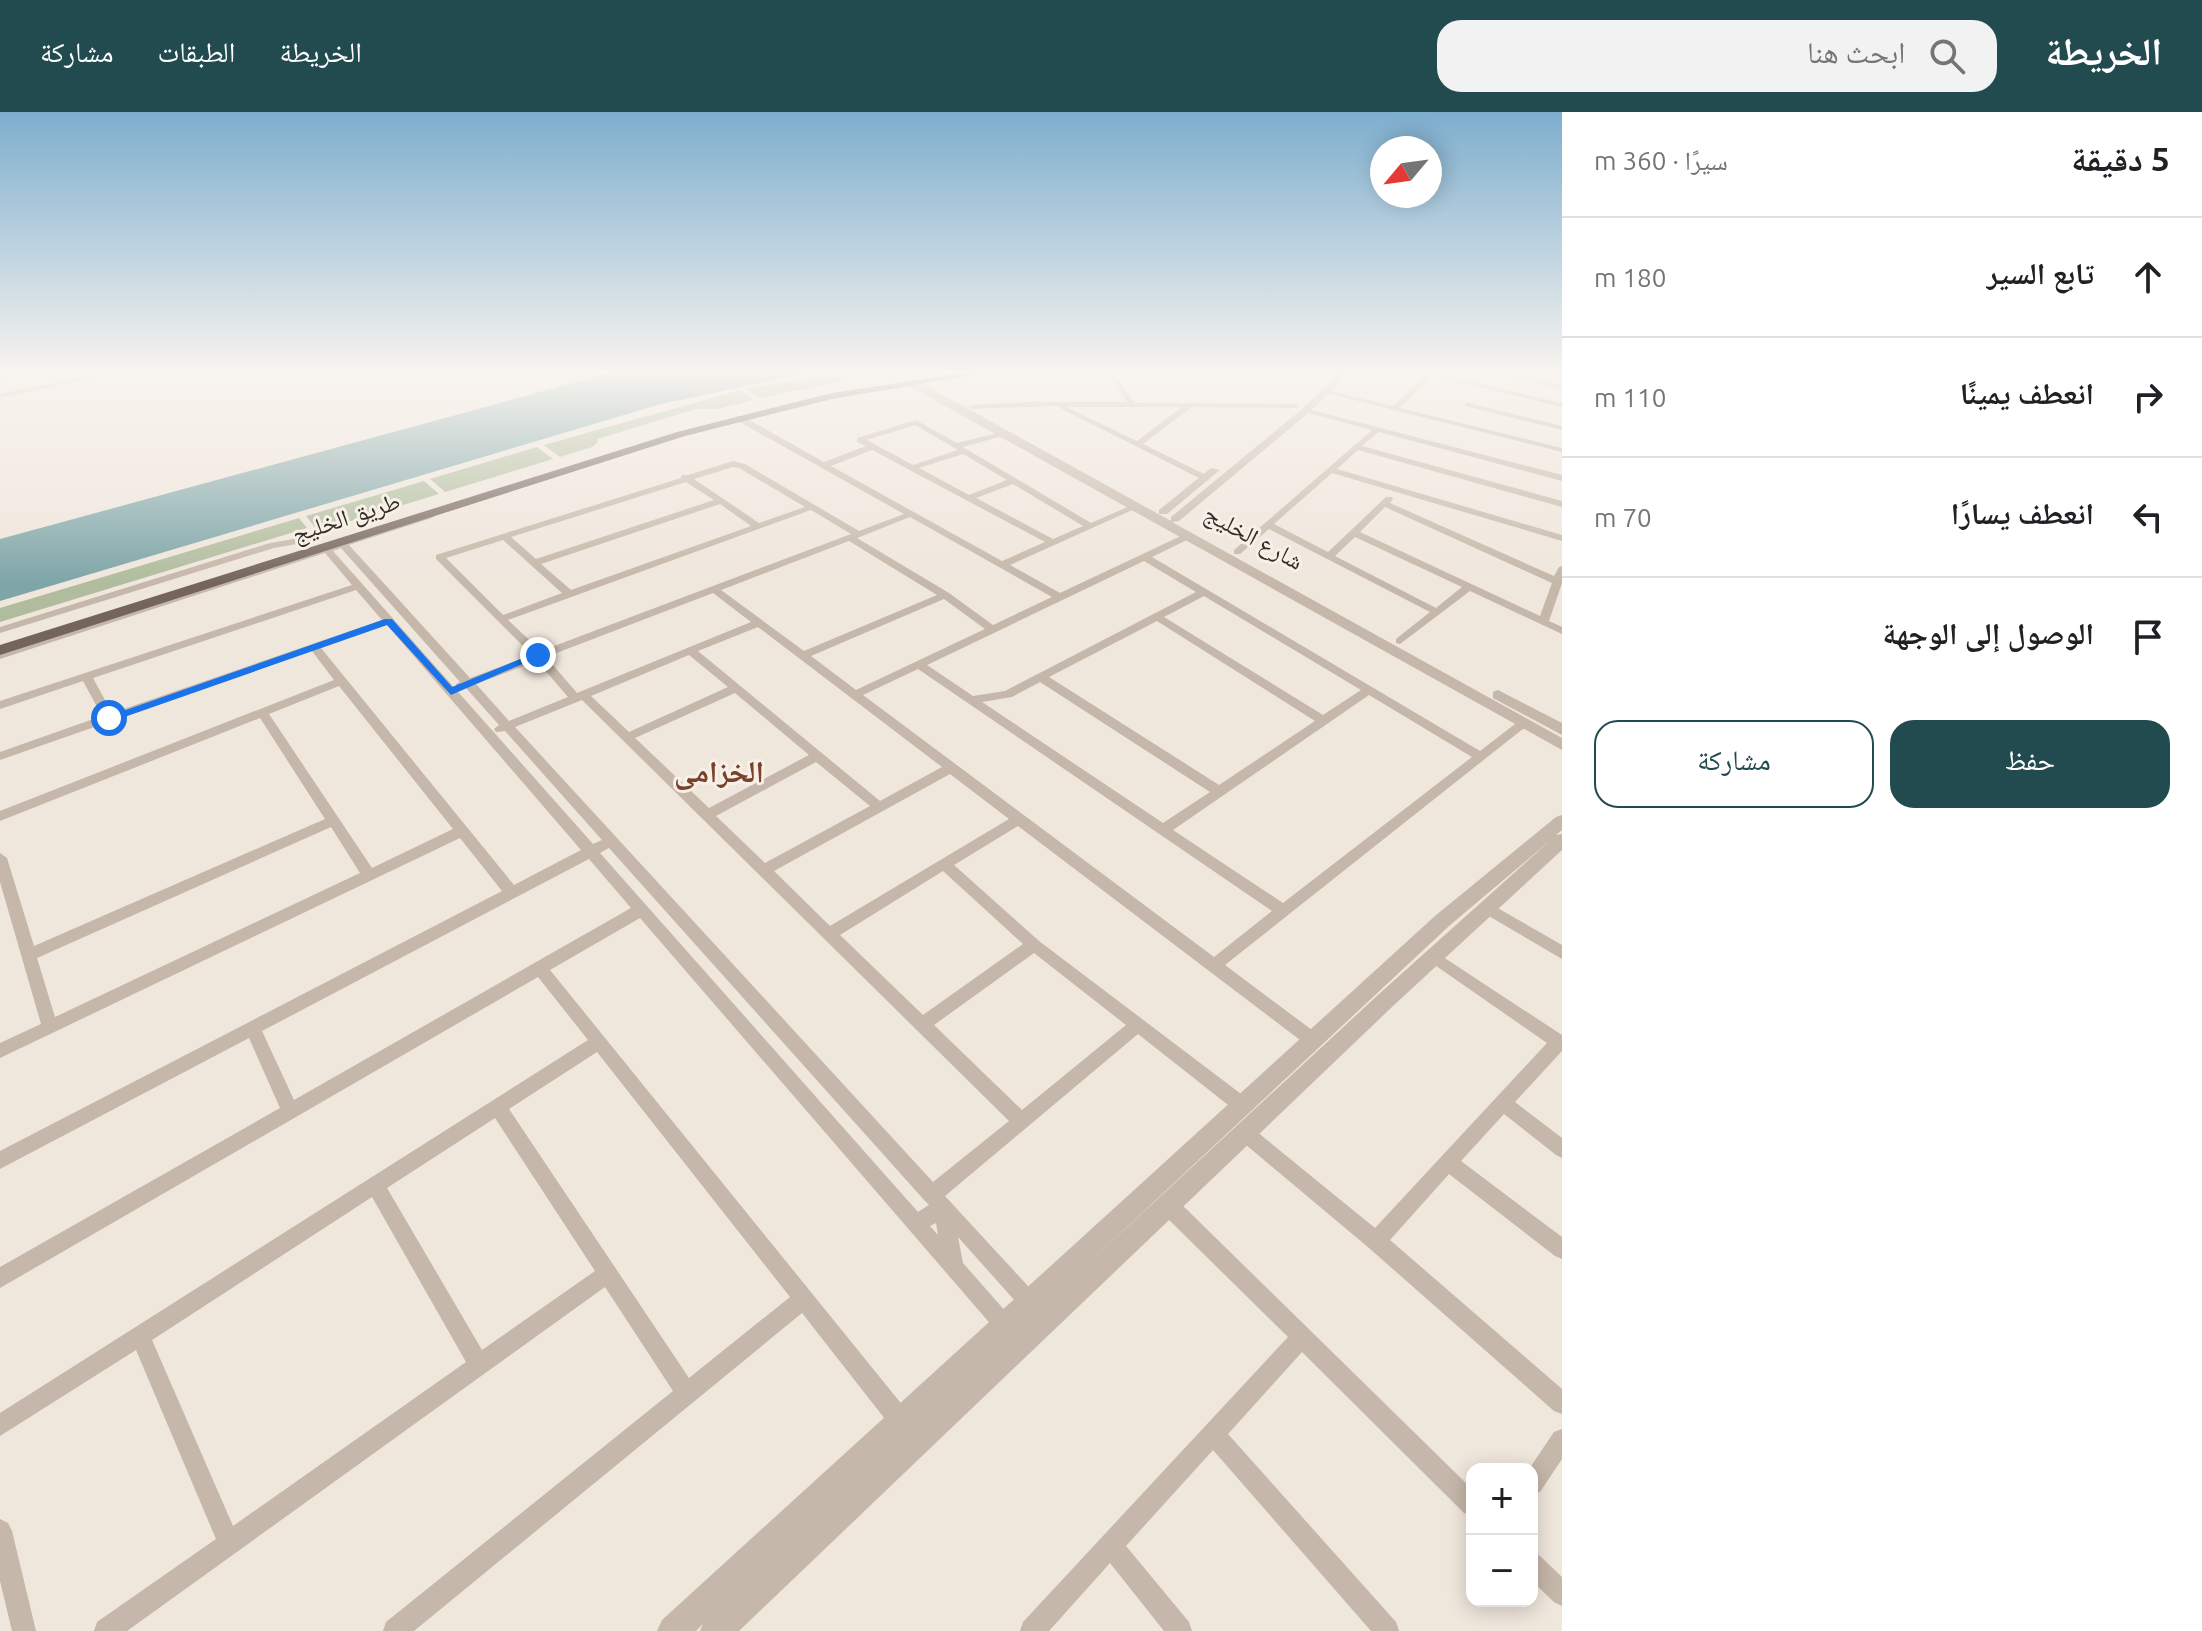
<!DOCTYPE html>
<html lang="ar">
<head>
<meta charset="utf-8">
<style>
	:root { --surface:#fff; --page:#f2f2f2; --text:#202124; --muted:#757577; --line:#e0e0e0; --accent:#224b50 }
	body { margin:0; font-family:Ubuntu,"Noto Naskh Arabic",sans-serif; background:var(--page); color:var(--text); direction:rtl }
	.controls { position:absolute; right:24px; bottom:24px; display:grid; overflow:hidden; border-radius:16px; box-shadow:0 4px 20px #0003 }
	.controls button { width:72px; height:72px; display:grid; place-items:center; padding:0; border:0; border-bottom:2px solid var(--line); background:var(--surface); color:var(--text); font:40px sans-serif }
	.compass { position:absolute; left:1370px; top:24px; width:72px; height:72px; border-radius:50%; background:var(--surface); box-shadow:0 4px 20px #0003; rotate:241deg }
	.stop { position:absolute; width:24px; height:24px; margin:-18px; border:6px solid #1a73e8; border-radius:50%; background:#fff }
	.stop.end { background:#1a73e8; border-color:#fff; box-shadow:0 2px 8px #0008 }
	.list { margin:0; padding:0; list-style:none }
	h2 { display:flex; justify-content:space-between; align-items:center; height:104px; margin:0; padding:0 32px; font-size:34px }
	h2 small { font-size:26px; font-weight:400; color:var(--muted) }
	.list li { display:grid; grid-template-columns:52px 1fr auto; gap:24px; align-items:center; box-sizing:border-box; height:120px; padding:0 32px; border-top:2px solid var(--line) }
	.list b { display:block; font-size:30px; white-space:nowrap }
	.list em { font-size:26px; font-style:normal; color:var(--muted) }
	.actions { display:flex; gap:16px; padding:24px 32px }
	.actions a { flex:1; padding:18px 0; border:2px solid var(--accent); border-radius:24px; text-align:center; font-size:28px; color:var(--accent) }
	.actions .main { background:var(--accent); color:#fff }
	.icon { flex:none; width:44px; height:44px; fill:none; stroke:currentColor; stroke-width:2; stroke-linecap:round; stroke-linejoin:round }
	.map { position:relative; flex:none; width:1562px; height:1519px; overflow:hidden; direction:ltr }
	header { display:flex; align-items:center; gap:48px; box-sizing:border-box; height:112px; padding:0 40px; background:var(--accent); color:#fff }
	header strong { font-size:38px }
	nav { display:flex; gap:44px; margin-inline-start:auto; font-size:28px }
	.search { width:560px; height:72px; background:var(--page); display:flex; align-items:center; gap:20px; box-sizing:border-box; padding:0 28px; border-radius:24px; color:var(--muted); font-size:30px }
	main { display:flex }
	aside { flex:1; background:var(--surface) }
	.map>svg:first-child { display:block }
	.green { fill:#b0bc9d }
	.water { fill:#7ea5a8 }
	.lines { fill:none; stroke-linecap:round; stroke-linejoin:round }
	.minor { fill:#c5b7a9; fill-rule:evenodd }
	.tertiary { fill:#c5b7a9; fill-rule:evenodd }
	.primary { fill:#74645b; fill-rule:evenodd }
	.route { fill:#1a73e8 }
	.labels { text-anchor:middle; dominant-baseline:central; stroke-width:6; stroke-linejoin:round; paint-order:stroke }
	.far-street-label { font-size:24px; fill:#332c28; stroke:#f7f0e7 }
	.neighbourhood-label { font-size:30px; font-weight:bold; fill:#79402a; stroke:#f7f0e7 }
</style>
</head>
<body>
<header>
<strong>الخريطة</strong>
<div class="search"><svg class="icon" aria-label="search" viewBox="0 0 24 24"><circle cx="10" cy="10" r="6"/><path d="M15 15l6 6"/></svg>ابحث هنا</div>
<nav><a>الخريطة</a><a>الطبقات</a><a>مشاركة</a></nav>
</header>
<main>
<aside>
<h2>5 دقيقة<small>سيرًا · 360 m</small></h2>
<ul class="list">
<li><svg class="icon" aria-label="ahead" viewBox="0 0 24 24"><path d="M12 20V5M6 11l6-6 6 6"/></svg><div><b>تابع السير</b></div><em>180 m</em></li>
<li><svg class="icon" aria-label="right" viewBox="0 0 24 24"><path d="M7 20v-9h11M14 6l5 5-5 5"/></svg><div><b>انعطف يمينًا</b></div><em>110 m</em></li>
<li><svg class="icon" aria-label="left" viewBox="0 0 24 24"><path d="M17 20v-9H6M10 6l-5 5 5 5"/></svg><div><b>انعطف يسارًا</b></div><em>70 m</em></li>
<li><svg class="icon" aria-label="arrive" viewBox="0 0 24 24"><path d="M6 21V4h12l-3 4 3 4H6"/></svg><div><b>الوصول إلى الوجهة</b></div></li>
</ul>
<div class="actions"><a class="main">حفظ</a><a>مشاركة</a></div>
</aside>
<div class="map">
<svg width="1562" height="1519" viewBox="0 0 1562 1519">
	<rect width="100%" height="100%" fill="#efe6dc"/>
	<path class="green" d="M 834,263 L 843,269 L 759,286 L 746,276 Z
		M 740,278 L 754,288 L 716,297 L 696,297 L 597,327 L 598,330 L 592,335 L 560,345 L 544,333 Z
		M 537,335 L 553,347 L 445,380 L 430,367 Z
		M 424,369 L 439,382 L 318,419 L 306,404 Z
		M 299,406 L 307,416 L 0,510 L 0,496 Z"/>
	<path class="water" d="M 614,260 L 812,260 L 661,292 L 0,489 L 0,427 Z"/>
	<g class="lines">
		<path class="minor" d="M 16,260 L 29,260 L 0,267 L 0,263 Z
			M 109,260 L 122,260 L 0,286 L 0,282 Z
			M 1107,260 L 1113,260 L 1135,291 L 1296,292 L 1300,294 L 1296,296 L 1192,295 L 1143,332 L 1208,364 L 1208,368 L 1205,369 L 1056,294 L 972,297 L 968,295 L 972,293 L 1028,290 L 1127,290 ZM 1066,295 L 1182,295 L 1137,329 Z
			M 1429,260 L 1562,291 L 1562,295 L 1433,264 L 1400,296 L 1562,336 L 1562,340 L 1322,280 L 1326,278 L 1393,294 Z
			M 1491,260 L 1503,260 L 1562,273 L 1562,277 Z
			M 1465,290 L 1562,314 L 1562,318 L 1465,294 Z
			M 1304,296 L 1562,363 L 1562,369 L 1379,320 L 1362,334 L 1562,389 L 1562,395 L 1358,338 L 1337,357 L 1562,423 L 1562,429 L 1332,361 L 1274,412 L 1328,440 L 1386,385 L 1392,385 L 1393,387 L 1390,391 L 1554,464 L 1559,455 L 1562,454 L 1562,471 L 1549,509 L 1562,515 L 1562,522 L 1470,479 L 1400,532 L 1396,531 L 1396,527 L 1430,500 L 1269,417 L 1240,442 L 1234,442 L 1234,438 L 1372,318 L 1304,300 ZM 1385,395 L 1552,471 L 1540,504 L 1360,420 ZM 1355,425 L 1462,475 L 1436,496 L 1335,444 Z
			M 736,304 L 742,304 L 824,350 L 866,334 L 857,330 L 857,326 L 916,308 L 957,331 L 1006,319 L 1006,323 L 963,335 L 1091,411 L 1132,393 L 1139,395 L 1010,453 L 1060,481 L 1185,422 L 1191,422 L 1191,426 L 1152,445 L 1480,639 L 1519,609 L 1527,609 L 1529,612 L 1225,853 L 1320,924 L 1322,929 L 1320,934 L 1314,936 L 1308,934 L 1018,714 L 954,753 L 1039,829 L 1249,988 L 1252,994 L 1249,1000 L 1243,1002 L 1237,1000 L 1138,922 L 945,1084 L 1039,1186 L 1042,1193 L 1039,1200 L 1032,1203 L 1025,1200 L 958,1125 L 963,1151 L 1014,1209 L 1017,1216 L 1014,1223 L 1007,1226 L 1000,1223 L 640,806 L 550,858 L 908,1300 L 911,1308 L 908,1316 L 900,1319 L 892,1316 L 802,1201 L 414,1519 L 383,1519 L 386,1510 L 673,1279 L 605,1175 L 127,1519 L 94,1519 L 97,1510 L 216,1427 L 136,1238 L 0,1324 L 0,1301 L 588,928 L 538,865 L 0,1176 L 0,1155 L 280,996 L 249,926 L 0,1057 L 0,1039 L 502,779 L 460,726 L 0,946 L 0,931 L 41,912 L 0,770 L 0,741 L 7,746 L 34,834 L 325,707 L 260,606 L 0,709 L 0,699 L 334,568 L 312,539 L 0,648 L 0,640 L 102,604 L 83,569 L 0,597 L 0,589 L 352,473 L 325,441 L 0,547 L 0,540 L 429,401 L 434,404 L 432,406 L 349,433 L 470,566 L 532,543 L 436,447 L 436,443 L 681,366 L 682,363 L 688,363 L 733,349 L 745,352 L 859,419 L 904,402 L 736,308 ZM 915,313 L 958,338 L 913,353 L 867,328 ZM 872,338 L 1045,430 L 1002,449 L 831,354 ZM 963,342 L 1007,368 L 969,383 L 919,356 ZM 733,355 L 739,356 L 805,395 L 759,411 L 694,367 ZM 686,370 L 714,388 L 536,447 L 511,425 ZM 1013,372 L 1083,414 L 1053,427 L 976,386 ZM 720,392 L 751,414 L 571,478 L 541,452 ZM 811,398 L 851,422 L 541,539 L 508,508 ZM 910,405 L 1052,485 L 993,513 L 949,481 L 857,426 ZM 503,428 L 562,481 L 503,503 L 446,446 ZM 849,429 L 937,483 L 804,539 L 721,478 ZM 341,436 L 460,570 L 456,572 L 456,576 L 466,576 L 499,613 L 494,617 L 496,620 L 505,619 L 602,728 L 593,732 L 333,439 ZM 1144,449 L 1196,480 L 1005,579 L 973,584 L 927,553 ZM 356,478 L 382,508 L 112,601 L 93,566 ZM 713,481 L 751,510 L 577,581 L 546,545 ZM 1204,484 L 1361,578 L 1323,603 L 1164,505 ZM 944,487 L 985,517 L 856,578 L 811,544 ZM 1157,509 L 1315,609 L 1219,673 L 1049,565 ZM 387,513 L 581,738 L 514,773 L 321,536 ZM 758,515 L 942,655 L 880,689 L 698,539 ZM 689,543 L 728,575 L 629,620 L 591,584 ZM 537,549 L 568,585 L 509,609 L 476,572 ZM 918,557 L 1272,799 L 1214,845 L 863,583 ZM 1040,570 L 1210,680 L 1163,711 L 982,590 L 1012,585 ZM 339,574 L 453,717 L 372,756 L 269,602 ZM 735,581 L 809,643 L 709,696 L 635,626 ZM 1369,583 L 1472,645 L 1283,791 L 1173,718 ZM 582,588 L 1009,1009 L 933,1070 L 515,615 ZM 816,650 L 870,694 L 765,751 L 716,704 ZM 950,662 L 1009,707 L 830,814 L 774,759 ZM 331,715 L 360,761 L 55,905 L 37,846 ZM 609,736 L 925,1089 L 929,1093 L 918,1100 L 600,741 ZM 589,747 L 631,796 L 294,988 L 262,919 ZM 943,759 L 1023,832 L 923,903 L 840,823 ZM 1034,841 L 1126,913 L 1022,998 L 934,913 ZM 597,940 L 790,1185 L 689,1266 L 509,997 ZM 495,1006 L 595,1159 L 482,1238 L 387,1076 ZM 372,1085 L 466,1250 L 233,1414 L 152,1228 ZM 936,1111 L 938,1123 L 930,1114 Z
			M 316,423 L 319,424 L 319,428 L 274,436 L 0,521 L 0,515 L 270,431 Z
			M 1487,790 L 1562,833 L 1562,847 L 1482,800 L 1480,796 L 1482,792 Z
			M 1434,839 L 1562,923 L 1562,939 L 1515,990 L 1562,1026 L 1562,1046 L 1556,1043 L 1504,1002 L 1461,1049 L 1562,1125 L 1562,1147 L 1555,1144 L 1449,1062 L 1390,1128 L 1562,1277 L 1562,1302 L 1554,1299 L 1369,1136 L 1239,1027 L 1236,1021 L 1239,1015 L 1245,1013 L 1251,1015 L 1375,1116 L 1547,931 L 1429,849 L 1426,845 L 1429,841 Z
			M 1168,1084 L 1175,1086 L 1472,1377 L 1472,1404 L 1464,1401 L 1302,1240 L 1228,1322 L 1396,1510 L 1399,1519 L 1371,1519 L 1213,1338 L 1126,1434 L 1189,1510 L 1192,1519 L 1164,1519 L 1110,1451 L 1049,1519 L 1020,1519 L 1023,1510 L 1288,1225 L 1161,1100 L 1159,1093 L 1161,1086 Z
			M 1562,1317 L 1562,1347 L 1540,1380 L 1532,1383 L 1532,1357 L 1529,1357 L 1554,1320 Z
			M 0,1407 L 8,1411 L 12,1419 L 36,1519 L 12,1519 L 0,1469 Z
			M 1532,1440 L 1540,1444 L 1562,1465 L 1562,1494 L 1554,1490 L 1532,1469 Z"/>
		<path class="tertiary" d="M 1336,260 L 1344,260 L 1344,267 L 1307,302 L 1179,409 L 1172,410 L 1562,626 L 1562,638 L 902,270 L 907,267 L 925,273 L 1171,409 L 1171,405 L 1301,298 L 1334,266 Z
			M 1211,356 L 1220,358 L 1167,402 L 1159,402 L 1159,398 Z
			M 1498,578 L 1562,611 L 1562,623 L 1493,586 L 1493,580 Z
			M 1562,703 L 1562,718 L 1556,723 L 1562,722 L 1562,738 L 1393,894 L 739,1519 L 700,1519 L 703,1512 L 696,1519 L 657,1519 L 662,1508 L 1435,804 L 1556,705 ZM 1552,727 L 1379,882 L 1082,1157 L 1449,814 Z"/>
		<path class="primary" d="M 969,260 L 992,260 L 832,287 L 685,324 L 0,543 L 0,533 L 677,320 L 832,281 Z"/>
	</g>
	<linearGradient id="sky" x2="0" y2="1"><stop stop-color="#7daece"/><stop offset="0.55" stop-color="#f8f4ef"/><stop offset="1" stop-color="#f8f4ef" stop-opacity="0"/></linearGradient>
	<rect width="1562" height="472" fill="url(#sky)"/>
	<path class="route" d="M 385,507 L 392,507 L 452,575 L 535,541 L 543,543 L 451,583 L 387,513 L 113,609 L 103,606 Z"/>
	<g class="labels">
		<g class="far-street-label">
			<text transform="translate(346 405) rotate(-18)">طريق الخليج</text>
			<text transform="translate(1254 425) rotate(29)">شارع الخليج</text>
		</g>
		<g class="neighbourhood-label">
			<text x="719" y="659">الخزامى</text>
		</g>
	</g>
</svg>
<div class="controls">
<button>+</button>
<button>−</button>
</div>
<svg class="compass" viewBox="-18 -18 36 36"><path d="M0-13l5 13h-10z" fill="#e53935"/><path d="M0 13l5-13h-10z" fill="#757577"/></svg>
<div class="stop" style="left:109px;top:606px"></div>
<div class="stop end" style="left:538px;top:543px"></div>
</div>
</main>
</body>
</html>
